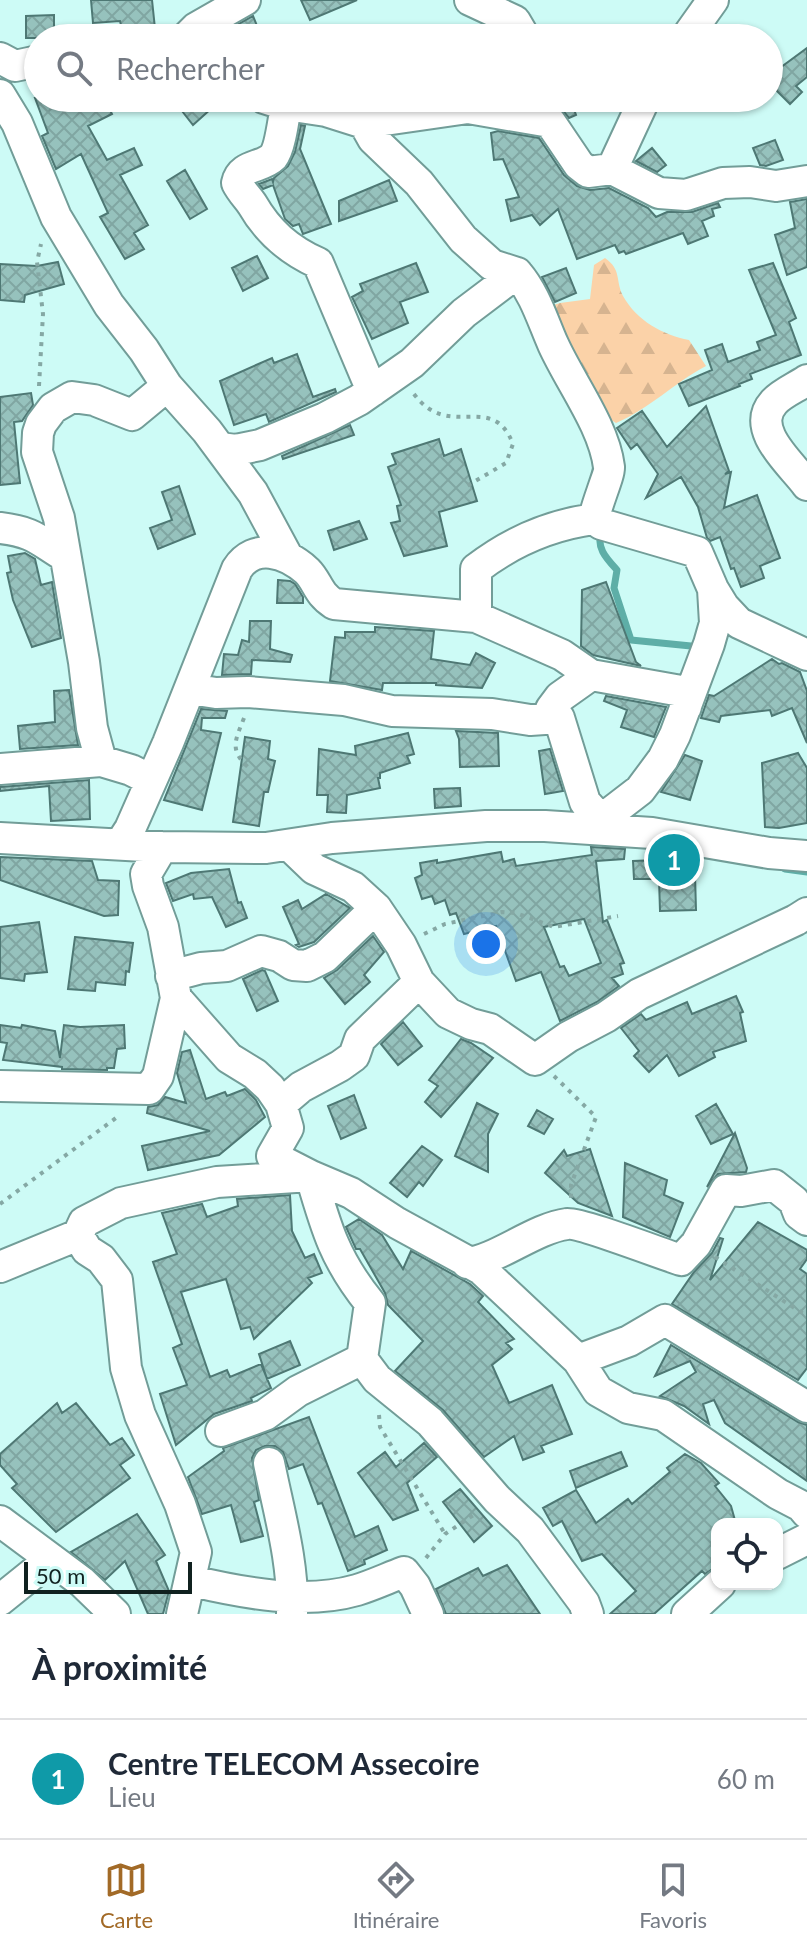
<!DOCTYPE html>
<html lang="fr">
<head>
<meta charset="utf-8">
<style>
	:root { --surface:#fff; --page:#f2f2f3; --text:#1f2937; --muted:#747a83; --line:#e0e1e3; --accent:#a26a27 }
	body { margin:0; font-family:Lato,sans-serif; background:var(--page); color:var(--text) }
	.controls { position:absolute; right:24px; bottom:24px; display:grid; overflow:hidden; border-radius:16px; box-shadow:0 2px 6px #0004 }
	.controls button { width:72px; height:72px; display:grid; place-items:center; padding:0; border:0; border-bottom:2px solid var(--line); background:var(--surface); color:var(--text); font:40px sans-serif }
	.scale { position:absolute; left:24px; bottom:20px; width:168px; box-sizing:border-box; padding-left:8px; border:4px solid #10211f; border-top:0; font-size:22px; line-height:28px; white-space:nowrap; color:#10211f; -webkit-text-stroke:6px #cdfbf6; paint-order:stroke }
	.you { position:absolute; left:486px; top:944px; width:28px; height:28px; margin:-20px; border:6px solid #fff; border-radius:50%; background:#1a73e8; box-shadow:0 0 0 12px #1a73e833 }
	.badge { display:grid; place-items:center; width:52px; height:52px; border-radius:50%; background:var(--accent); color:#fff; font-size:26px; font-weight:700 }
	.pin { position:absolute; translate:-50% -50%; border:4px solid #fff; box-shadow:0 2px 8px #0006 }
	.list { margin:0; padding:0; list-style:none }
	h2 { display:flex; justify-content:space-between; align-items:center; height:104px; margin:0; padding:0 32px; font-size:34px }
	h2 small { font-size:26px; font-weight:400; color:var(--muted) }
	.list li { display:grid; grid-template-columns:52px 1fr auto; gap:24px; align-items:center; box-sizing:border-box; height:120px; padding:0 32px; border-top:2px solid var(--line) }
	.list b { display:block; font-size:30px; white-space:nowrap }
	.list p { margin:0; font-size:26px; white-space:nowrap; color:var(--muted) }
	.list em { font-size:26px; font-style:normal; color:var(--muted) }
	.icon { flex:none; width:44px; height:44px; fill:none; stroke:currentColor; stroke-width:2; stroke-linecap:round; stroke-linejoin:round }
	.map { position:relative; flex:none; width:807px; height:1614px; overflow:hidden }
	.search { position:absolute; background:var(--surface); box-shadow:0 2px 6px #0004; left:24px; right:24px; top:24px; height:88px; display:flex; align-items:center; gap:20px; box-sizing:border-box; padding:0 28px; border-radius:44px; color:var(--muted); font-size:30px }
	.sheet { height:224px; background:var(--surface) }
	nav { display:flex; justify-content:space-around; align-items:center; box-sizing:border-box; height:112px; border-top:2px solid var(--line); background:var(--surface); font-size:22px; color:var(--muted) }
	nav a { display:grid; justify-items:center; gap:4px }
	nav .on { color:var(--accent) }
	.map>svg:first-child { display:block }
	.forest { fill:url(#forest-firs) }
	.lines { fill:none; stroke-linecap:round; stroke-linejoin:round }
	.stream { stroke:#5eaea7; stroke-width:7 }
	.building { fill:url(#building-cross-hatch); stroke:#4e7874; stroke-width:2; fill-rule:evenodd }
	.minor-casing { stroke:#729d98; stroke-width:34 }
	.path { stroke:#85a8a4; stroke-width:4; stroke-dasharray:4 6; stroke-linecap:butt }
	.minor { stroke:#fff; stroke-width:30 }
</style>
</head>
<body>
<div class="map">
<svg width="807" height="1614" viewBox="0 0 807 1614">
	<defs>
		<pattern id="forest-firs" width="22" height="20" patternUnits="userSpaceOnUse" patternTransform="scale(2)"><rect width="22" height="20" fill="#fbd2a8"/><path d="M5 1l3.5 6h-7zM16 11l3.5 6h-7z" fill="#d6b490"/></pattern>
		<pattern id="building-cross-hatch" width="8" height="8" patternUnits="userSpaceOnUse" patternTransform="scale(2)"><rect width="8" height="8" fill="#96c2bd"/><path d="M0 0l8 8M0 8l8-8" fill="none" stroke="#80a6a2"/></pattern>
	</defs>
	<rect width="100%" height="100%" fill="#cdfbf6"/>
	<path class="forest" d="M 605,258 C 622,270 615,280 623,296 C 637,321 663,335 689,340 L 706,366 C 674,383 649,409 616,423 L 608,418 L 547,307 L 560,303 L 590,299 L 594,265 Z"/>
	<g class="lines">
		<path class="stream" d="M 602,532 C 595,547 607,559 617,570 L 614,588 L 631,640 L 701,647
			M 785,869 L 807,872"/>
	</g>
	<path class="building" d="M 91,0 L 152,0 L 156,38 L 124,38 L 120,21 L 93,23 Z
		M 301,0 L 357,0 L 310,20 Z
		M 54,15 L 54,38 L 26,38 L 26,16 Z
		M 253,16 L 262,38 L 242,38 L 237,25 Z
		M 807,48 L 807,77 L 796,86 L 802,92 L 790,104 L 769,83 L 769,76 Z
		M 35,98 L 104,98 L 112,114 L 88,126 L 107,160 L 134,148 L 142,165 L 120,175 L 148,225 L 134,233 L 144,249 L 125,259 L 100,217 L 108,213 L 81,154 L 56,169 L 42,136 L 48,133 Z
		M 197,98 L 223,98 L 193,125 L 182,111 Z
		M 516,98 L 570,98 L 576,115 L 569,118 L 560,107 L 554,104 Z
		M 301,125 L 305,126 L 300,149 L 331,224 L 303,234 L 299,224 L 293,226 L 285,219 L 273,185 L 263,189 L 259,184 L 272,179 L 273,182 L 274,178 L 288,166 L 295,152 Z
		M 498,131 L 539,138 L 564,175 L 577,186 L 590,190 L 609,188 L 648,208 L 656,217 L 667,212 L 692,212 L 718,203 L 720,207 L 712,209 L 714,216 L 702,221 L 708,236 L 688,244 L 683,233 L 626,254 L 624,251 L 619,253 L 615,245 L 577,259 L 558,209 L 540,225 L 532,215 L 511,221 L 506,200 L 519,197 L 503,159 L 494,160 L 491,133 Z
		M 775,140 L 783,160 L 766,166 L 760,165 L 753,148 Z
		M 652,148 L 666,165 L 657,172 L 636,161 Z
		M 185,170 L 207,209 L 190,219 L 167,181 Z
		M 389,180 L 397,201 L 339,221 L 339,201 Z
		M 807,199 L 807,267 L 787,275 L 775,235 L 795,228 L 790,202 Z
		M 257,256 L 268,278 L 243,291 L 232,268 Z
		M 58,262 L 64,284 L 25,295 L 24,302 L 0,300 L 0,264 L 37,266 Z
		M 416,263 L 428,292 L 400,302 L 408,323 L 372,339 L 352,297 L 363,291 L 360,284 Z
		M 773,263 L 796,318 L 789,322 L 801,355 L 750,374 L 752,379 L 739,384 L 740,386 L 689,406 L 679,384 L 712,370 L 705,350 L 722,344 L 728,362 L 760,350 L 757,342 L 776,335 L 749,270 Z
		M 566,268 L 576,293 L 555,302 L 542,277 Z
		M 297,354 L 313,397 L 335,389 L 336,392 L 269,422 L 266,414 L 234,425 L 220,381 L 272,358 L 274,363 Z
		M 31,393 L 33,405 L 22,421 L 14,422 L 20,483 L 0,485 L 0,397 Z
		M 706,406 L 729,471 L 725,474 L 731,472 L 724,508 L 757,495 L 780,558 L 760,566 L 764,578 L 741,587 L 734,568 L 731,569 L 720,537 L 710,541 L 707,538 L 698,507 L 681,477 L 646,498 L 658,474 L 637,444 L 631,449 L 617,428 L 642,411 L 667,447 Z
		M 350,425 L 354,435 L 283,459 L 282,456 Z
		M 439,439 L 444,456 L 461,449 L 477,501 L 439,512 L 447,546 L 404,556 L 391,523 L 400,521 L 397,506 L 401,505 L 388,467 L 396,464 L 392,454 Z
		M 179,486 L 195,534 L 158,549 L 150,528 L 172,520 L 162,492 Z
		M 359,521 L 367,539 L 334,550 L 328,531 Z
		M 25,553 L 35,559 L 41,585 L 52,582 L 61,638 L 32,647 L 13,600 L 7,573 L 11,572 L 8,556 Z
		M 278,580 L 290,581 L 295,584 L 303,597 L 303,603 L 277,603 Z
		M 606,582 L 636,662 L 641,666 L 593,655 L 581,646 L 582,590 Z
		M 250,621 L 271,621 L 270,649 L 292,655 L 290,662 L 252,660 L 251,674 L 222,675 L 224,654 L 238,655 L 242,640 L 249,642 Z
		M 375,627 L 434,631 L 431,659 L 470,665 L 476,653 L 495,663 L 482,688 L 436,685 L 436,683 L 383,683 L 382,690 L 330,681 L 335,637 L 345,638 L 345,632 L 375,632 Z
		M 772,659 L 779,664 L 782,663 L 800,672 L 807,691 L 807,743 L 792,708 L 772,716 L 770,710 L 721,716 L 719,722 L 701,718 L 709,695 L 714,696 Z
		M 69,690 L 78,745 L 20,749 L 18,726 L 55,722 L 54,691 Z
		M 606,696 L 666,707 L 654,737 L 621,727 L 627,710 L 604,701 Z
		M 201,709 L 227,711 L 225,718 L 202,718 L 201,730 L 221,733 L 202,810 L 164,800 Z
		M 456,731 L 498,733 L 499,766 L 460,767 L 459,739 Z
		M 408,733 L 414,754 L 407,756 L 410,763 L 380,773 L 380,778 L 378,778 L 380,788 L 347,795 L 346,813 L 327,812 L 328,795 L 317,795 L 319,749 L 356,755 L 355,746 Z
		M 245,737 L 270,741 L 268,759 L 275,761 L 268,792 L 264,792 L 259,826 L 233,822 Z
		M 550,749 L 563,791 L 545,794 L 539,751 Z
		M 798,753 L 807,768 L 807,823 L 779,828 L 765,827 L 762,763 Z
		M 685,755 L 702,761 L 690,800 L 661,792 Z
		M 89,780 L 90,819 L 51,821 L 49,786 L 0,791 L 0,787 Z
		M 460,788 L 461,806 L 435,808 L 434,789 Z
		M 591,847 L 625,849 L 624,859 L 596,861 L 603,922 L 607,920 L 624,963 L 620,964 L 623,974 L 612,978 L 619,986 L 597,1002 L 560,1021 L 541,972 L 516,981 L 496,926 L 464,934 L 456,913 L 450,915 L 445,900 L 435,904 L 432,896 L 422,899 L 415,878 L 422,875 L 420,863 L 437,860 L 437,863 L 501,852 L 503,862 L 514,859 L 516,866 L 592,855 ZM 584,919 L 601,963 L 569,976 L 564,966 L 560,967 L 544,927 Z
		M 659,854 L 690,858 L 690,874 L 695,874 L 696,910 L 660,911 L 659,879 L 634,879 L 633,861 L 659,860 Z
		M 0,857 L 92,861 L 98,880 L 119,881 L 118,915 L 104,916 L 0,880 Z
		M 229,869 L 238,903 L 241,902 L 247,918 L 226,927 L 212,897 L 194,899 L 193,894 L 173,901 L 166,883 L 191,873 Z
		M 326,894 L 350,908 L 314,942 L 299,947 L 296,945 L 299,944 L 283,907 L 298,900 L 302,909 Z
		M 39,922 L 47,972 L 25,974 L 24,981 L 0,978 L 0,927 Z
		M 373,936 L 384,952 L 364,975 L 370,982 L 345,1004 L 324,978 L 337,970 Z
		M 75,937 L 133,943 L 129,972 L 126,971 L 125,985 L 96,982 L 95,991 L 68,989 Z
		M 262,970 L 265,971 L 278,1001 L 257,1011 L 243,979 Z
		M 736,996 L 743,1012 L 740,1013 L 746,1041 L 713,1052 L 715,1057 L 679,1076 L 667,1055 L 649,1072 L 634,1056 L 639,1051 L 621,1028 L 641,1014 L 646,1020 L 687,1002 L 692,1014 Z
		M 403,1022 L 422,1046 L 398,1065 L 381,1044 Z
		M 0,1025 L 21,1028 L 22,1025 L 55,1031 L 60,1058 L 64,1025 L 80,1027 L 124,1025 L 125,1048 L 117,1049 L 114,1068 L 107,1068 L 107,1070 L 62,1069 L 62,1067 L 3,1060 L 7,1043 L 0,1042 Z
		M 461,1039 L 471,1043 L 493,1058 L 441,1117 L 425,1102 L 438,1086 L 429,1080 Z
		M 190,1050 L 206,1099 L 225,1092 L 227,1096 L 245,1089 L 256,1100 L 265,1117 L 219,1155 L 148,1170 L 142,1146 L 210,1131 L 147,1113 L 148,1107 L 158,1105 L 165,1097 L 186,1103 L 177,1073 L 182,1052 Z
		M 354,1095 L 366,1128 L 341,1139 L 328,1106 Z
		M 477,1103 L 498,1114 L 488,1134 L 488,1172 L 455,1156 Z
		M 716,1104 L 733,1134 L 711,1144 L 696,1116 Z
		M 537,1110 L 553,1119 L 544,1134 L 528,1126 Z
		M 735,1133 L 747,1168 L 746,1172 L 718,1174 L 707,1187 Z
		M 422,1146 L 442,1160 L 423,1186 L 419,1182 L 407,1197 L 390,1183 Z
		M 590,1149 L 612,1216 L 578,1203 L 545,1173 L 564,1150 L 567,1156 Z
		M 625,1163 L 667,1180 L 664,1195 L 683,1203 L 670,1237 L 623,1217 Z
		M 290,1195 L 292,1231 L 305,1258 L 314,1254 L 322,1273 L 308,1278 L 312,1283 L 254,1339 L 250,1327 L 241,1329 L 226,1279 L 181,1292 L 210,1377 L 227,1370 L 230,1377 L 261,1364 L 271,1388 L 251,1398 L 252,1401 L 214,1414 L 176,1445 L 160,1394 L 187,1385 L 173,1348 L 182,1344 L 153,1262 L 177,1254 L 162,1213 L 202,1204 L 207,1217 L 238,1206 L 237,1199 Z
		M 359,1219 L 382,1235 L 403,1269 L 411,1251 L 470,1284 L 483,1296 L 478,1302 L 514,1339 L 506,1343 L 512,1349 L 492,1365 L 509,1403 L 552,1385 L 572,1434 L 541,1446 L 544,1452 L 523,1460 L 514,1436 L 484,1457 L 443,1410 L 395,1371 L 423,1341 L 388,1305 L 385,1293 L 360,1249 L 356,1249 L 346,1227 Z
		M 758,1222 L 807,1250 L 807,1259 L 800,1269 L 807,1274 L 807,1368 L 798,1380 L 672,1304 L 694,1272 L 712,1253 L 720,1238 L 723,1239 L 710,1280 Z
		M 290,1341 L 300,1365 L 267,1379 L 259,1354 Z
		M 671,1345 L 798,1422 L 807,1425 L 807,1481 L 725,1423 L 714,1400 L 703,1404 L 709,1424 L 684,1406 L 660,1396 L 696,1372 L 690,1361 L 655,1376 Z
		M 57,1403 L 62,1413 L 76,1403 L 110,1445 L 122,1438 L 134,1455 L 120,1465 L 130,1478 L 56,1532 L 12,1488 L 17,1484 L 0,1465 L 0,1454 Z
		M 309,1417 L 355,1537 L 378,1526 L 387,1550 L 364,1560 L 365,1564 L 348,1571 L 322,1503 L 318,1504 L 303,1464 L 289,1469 L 283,1452 L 275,1446 L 265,1446 L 256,1450 L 252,1458 L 259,1500 L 254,1502 L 263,1536 L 241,1542 L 231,1505 L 202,1514 L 188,1477 L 224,1451 L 223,1448 Z
		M 424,1443 L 437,1457 L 407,1483 L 418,1510 L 393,1520 L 358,1473 L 385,1452 L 396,1467 Z
		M 621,1452 L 627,1466 L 576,1488 L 570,1471 Z
		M 685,1454 L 701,1463 L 719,1483 L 715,1486 L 731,1506 L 736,1524 L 717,1524 L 717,1566 L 705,1574 L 702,1571 L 654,1614 L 610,1614 L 636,1591 L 602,1554 L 582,1561 L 562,1521 L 553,1526 L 543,1508 L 576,1490 L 596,1523 L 628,1499 L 632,1504 L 670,1472 L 667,1468 Z
		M 460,1489 L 492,1526 L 474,1542 L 443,1502 Z
		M 137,1514 L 165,1555 L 156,1561 L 169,1591 L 163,1614 L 148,1614 L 125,1561 L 105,1580 L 71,1552 Z
		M 507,1565 L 540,1614 L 446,1614 L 436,1589 L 478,1568 L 483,1576 Z"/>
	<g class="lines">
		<defs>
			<path id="minor" d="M 470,0 L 515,21 L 525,38
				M 186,38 L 196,28 L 245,0
				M 686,38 L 713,0
				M 0,58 L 15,66 L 38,61
				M 0,95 L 17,123 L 56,217 L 109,305 L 144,350 L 167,386 L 207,431 L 253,493 L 287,556
				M 264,98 L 286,105 L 326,111 L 364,123 L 468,108 L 550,122 L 579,165 L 588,172 L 612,169 L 659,193 L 686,195 L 723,183 L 750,182 L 776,186 L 807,181
				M 286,105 C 284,117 280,149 273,157 C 262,168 241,164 237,183 C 241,191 247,197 252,204 C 268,232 289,250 318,263 L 372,391
				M 612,169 L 645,98
				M 807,380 C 797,387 782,393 774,402 C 749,430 792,464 807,485
				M 220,448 L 236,450 L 260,445 L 325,418 L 359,400 L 412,363 L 464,313 L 517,273 L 492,265 L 463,239 L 419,183 L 373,139 L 364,123
				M 594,519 L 601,524 L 697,552 L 713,589 L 724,607 L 739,623 L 807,655
				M 0,528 C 33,532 37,539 63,555
				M 476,617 L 476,569 C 511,542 550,525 594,519 C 596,505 610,474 609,467 C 604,426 570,382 553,344 C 542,319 535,294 517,273
				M 591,675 L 681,691 L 686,707
				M 190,689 L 216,693 L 248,692 L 344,700 L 392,711 L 492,714 L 530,720 L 559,718 L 585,802 L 601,820 L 604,830
				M 101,761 L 92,728 L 84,662 L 59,518 L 37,452 L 38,433 L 41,424 L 53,408 L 72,397 L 94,400 L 132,415 L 167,386
				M 0,769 L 101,761 L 131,770 L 151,780
				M 601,820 L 640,790 L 663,759 L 675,735 L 709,644 L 715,623 L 713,589
				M 0,838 L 162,847 L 266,848 L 332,838 L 410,832 L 486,826 L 545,826 L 652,833 L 769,853 L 807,856
				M 121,843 L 130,829 L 168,743 L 237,569 C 254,542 286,552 307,571 C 318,582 317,593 334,604 L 476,617 L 562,655 L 591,675 L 560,697 L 551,709 L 559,718
				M 290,846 L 314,869 L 353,887 L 376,908 L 401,945 L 419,982 L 448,1013 L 471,1024 L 490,1029 L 535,1060 L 568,1037 L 606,1017 L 639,994 L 796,920 L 807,913
				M 171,976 L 201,968 L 227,966 L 261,951 L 279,956 L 293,965 L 307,966 L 325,957 L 376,908
				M 176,998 L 229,1058 L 255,1074 L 270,1088 L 281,1104 L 288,1128 L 272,1156 L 311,1176 C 326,1228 335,1260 370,1303 L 362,1359 L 377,1379 L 430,1422 L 497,1499 L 530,1530 L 584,1603 L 588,1614
				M 0,1086 L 149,1089 L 158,1076 L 176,998 L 163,927 L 148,886 L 146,874 L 162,847
				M 281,1104 L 301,1087 L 340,1066 L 354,1056 L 360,1039 L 419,982
				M 78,1235 L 87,1250 L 101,1259 L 117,1280 L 126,1368 L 140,1415 L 180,1504 L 196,1552 L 182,1614
				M 467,1263 C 495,1261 535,1228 567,1224 C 579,1222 662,1254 681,1260 L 696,1244 L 726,1190 L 741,1191 L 774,1185 L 794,1201 L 799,1214 L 807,1220
				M 0,1267 L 78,1235 L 84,1222 L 121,1203 L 217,1182 L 311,1176 L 351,1193 L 397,1223 L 481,1269 L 578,1360 L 598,1391 L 628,1408 L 663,1415 L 778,1494 L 801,1506 L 807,1513
				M 578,1360 L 629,1341 L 665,1320 L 807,1407
				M 221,1431 L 265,1415 L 298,1391 L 362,1359
				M 269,1463 C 279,1513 294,1563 292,1614
				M 0,1521 L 82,1582 L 115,1614
				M 777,1554 L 807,1539
				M 192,1581 C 243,1593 305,1605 357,1590 C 373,1585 388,1578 404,1572 L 415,1586 L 428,1614
				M 0,1600 L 51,1559
				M 687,1614 L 720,1584"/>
		</defs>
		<use href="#minor" class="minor-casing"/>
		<path class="path" d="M 39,386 L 43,314 L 37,262 L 41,244
			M 414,394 C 449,442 492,390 513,444 L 506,463 L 465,487
			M 244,718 C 235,741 229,750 249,768
			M 424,934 L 445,924 L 502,912 L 516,913 L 554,927 L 618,916
			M 554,1076 L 596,1117 L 571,1185 L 571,1201
			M 0,1204 L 120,1115
			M 715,1257 L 807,1316
			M 379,1415 L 380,1427 L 445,1534
			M 426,1558 L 445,1534 L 475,1514"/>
		<use href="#minor" class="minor"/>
	</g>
</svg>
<div class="controls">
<button><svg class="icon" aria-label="locate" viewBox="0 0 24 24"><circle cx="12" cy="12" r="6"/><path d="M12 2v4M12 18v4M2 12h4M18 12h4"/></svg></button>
</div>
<div class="scale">50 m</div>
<div class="you"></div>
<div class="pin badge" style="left:674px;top:860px;background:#0f9aa8">1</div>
<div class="search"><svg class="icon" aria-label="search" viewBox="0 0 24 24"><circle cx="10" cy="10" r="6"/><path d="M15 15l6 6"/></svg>Rechercher</div>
</div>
<section class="sheet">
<h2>À proximité<small></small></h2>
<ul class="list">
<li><span class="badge" style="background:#0f9aa8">1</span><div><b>Centre TELECOM Assecoire</b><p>Lieu</p></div><em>60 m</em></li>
</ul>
</section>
<nav>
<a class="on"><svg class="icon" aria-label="map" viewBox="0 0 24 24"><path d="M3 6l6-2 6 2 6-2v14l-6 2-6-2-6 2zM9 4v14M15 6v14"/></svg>Carte</a>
<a><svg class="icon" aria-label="directions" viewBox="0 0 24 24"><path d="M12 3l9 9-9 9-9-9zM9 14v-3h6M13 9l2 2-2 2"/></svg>Itinéraire</a>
<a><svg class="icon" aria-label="saved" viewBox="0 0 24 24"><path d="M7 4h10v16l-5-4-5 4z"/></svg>Favoris</a>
</nav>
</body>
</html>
